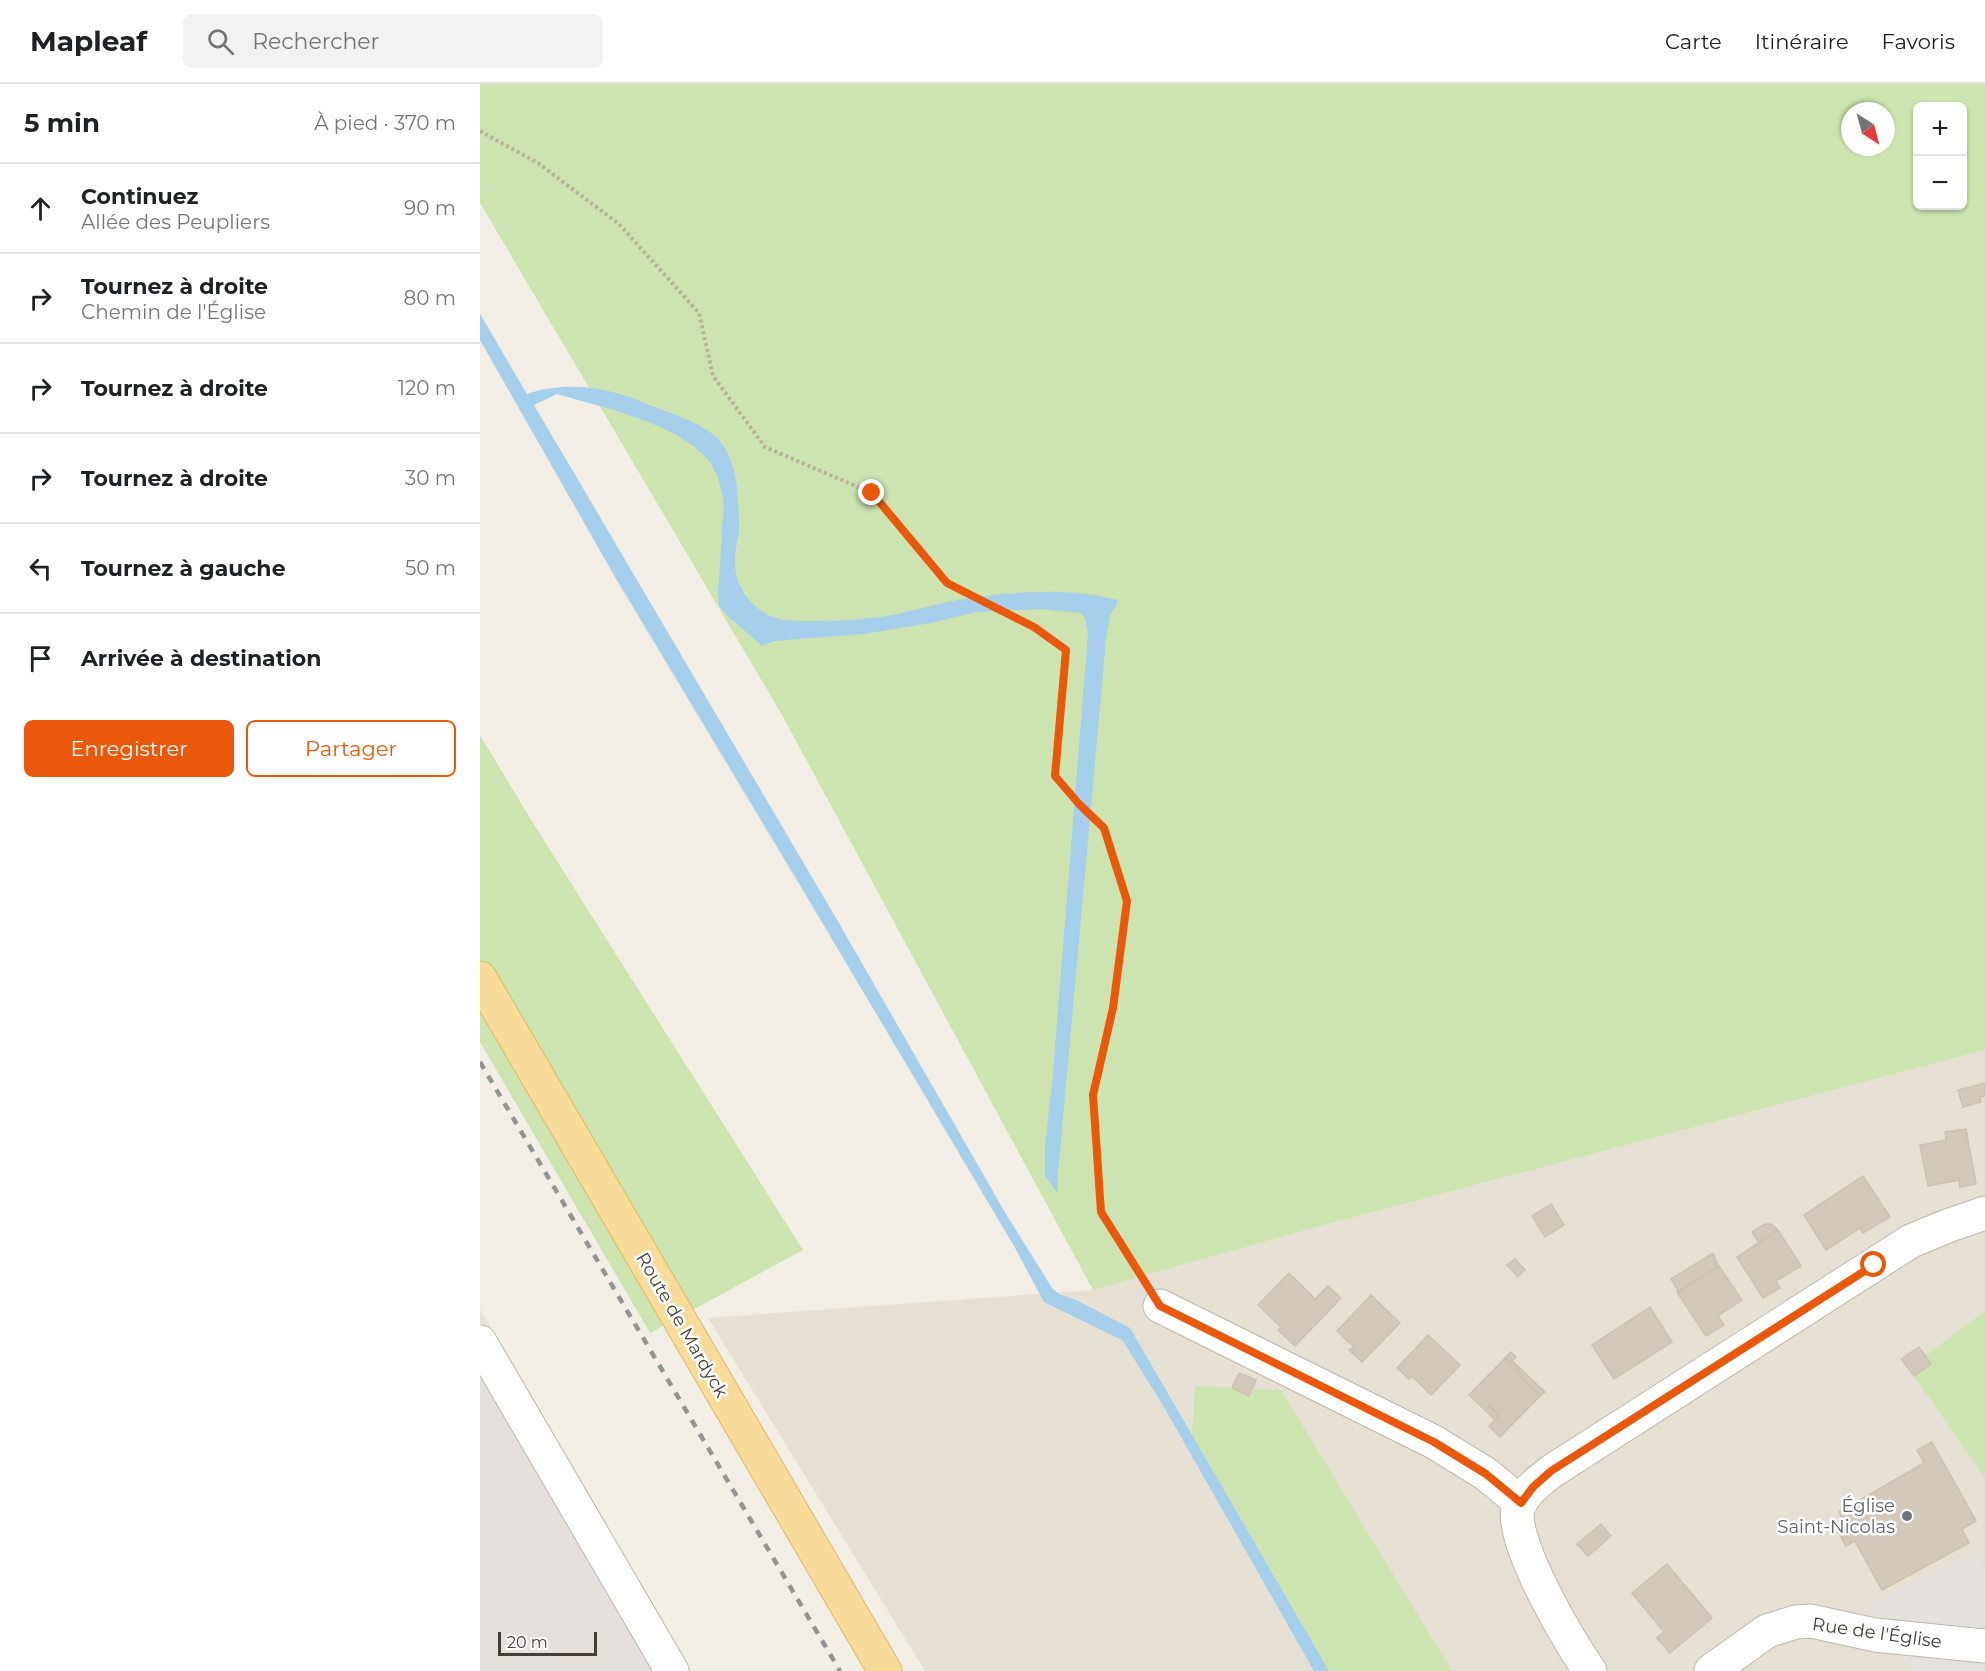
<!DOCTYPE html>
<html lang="fr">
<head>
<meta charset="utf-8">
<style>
	:root { --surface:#fff; --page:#f2f2f2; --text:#202124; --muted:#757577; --line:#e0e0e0; --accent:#ea580c }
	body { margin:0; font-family:Montserrat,sans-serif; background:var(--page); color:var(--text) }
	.controls { position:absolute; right:18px; top:18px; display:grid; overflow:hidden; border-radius:9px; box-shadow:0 2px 4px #0004 }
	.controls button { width:54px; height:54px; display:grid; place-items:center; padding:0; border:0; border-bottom:2px solid var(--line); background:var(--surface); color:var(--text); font:30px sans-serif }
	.compass { position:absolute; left:1361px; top:18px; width:54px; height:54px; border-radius:50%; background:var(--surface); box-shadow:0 2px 4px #0004; rotate:144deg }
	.scale { position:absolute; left:18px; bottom:15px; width:99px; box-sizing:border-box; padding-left:6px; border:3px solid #443e35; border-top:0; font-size:16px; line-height:21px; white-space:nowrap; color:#443e35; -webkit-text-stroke:4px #fff; paint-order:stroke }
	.stop { position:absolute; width:18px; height:18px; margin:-14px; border:4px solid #ea580c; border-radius:50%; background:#fff }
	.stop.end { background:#ea580c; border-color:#fff; box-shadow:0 2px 6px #0008 }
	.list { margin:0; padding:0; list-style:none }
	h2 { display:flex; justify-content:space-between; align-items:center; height:78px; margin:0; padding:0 24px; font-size:26px }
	h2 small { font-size:20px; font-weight:400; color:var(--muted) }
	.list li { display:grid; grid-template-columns:39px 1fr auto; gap:18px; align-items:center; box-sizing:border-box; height:90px; padding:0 24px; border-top:2px solid var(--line) }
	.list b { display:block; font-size:22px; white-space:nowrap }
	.list p { margin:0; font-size:20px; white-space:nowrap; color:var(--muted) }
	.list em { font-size:20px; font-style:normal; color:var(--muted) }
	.actions { display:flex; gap:12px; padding:18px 24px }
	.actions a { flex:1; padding:14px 0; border:2px solid var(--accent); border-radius:9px; text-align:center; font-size:21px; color:var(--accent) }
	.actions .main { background:var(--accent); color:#fff }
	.icon { flex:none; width:33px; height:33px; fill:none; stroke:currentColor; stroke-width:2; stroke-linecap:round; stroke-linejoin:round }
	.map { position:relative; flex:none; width:1505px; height:1587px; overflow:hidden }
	header { display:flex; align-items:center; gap:36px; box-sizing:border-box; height:84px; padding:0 30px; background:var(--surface); border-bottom:2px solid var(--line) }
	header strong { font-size:28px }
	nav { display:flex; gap:33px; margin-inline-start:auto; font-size:21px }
	.search { width:420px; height:54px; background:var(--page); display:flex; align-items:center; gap:15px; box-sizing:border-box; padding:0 21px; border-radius:9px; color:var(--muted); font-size:22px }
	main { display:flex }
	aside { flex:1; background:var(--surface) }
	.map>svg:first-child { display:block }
	.residential { fill:#e5dfd4 }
	.industrial { fill:#e4dfda }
	.green { fill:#cde4b0; fill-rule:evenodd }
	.parking { fill:#e3e0dd }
	.water { fill:#a5cfeb }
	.building { fill:#d2c9bc; stroke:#cdc1af; stroke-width:1.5 }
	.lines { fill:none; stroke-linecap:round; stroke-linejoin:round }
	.minor-casing { stroke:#bfb8ac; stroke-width:35 }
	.major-casing { stroke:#dcb869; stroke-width:35 }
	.path { stroke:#bdb09b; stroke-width:4; stroke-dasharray:3 3; stroke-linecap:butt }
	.minor { stroke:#fff; stroke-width:33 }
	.major { stroke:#f8db98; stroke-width:33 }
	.rail { stroke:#949494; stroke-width:4.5; stroke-dasharray:8 8; stroke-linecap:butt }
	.route { stroke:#ea580c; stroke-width:8 }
	.worship-dot { fill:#6b7280; stroke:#fff; stroke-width:2 }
	.labels { text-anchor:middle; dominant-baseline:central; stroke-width:5; stroke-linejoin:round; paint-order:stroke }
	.street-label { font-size:18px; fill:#443e35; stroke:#fff }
	.worship-label { font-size:18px; fill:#5b616d; stroke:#fff; text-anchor:end }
</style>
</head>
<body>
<header>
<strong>Mapleaf</strong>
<div class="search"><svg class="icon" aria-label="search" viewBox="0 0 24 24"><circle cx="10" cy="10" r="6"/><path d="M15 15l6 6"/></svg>Rechercher</div>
<nav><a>Carte</a><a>Itinéraire</a><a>Favoris</a></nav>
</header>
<main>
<aside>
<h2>5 min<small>À pied · 370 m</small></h2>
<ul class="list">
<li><svg class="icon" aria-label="ahead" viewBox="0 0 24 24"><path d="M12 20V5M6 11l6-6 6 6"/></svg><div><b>Continuez</b><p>Allée des Peupliers</p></div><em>90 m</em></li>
<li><svg class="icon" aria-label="right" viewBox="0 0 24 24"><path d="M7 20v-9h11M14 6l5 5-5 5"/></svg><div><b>Tournez à droite</b><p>Chemin de l'Église</p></div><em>80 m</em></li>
<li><svg class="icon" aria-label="right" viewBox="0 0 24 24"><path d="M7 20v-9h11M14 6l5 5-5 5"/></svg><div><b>Tournez à droite</b></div><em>120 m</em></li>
<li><svg class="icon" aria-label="right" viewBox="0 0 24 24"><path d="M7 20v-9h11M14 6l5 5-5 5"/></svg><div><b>Tournez à droite</b></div><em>30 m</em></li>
<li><svg class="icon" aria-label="left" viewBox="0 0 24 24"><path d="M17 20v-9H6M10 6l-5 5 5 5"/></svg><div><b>Tournez à gauche</b></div><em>50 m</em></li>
<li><svg class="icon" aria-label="arrive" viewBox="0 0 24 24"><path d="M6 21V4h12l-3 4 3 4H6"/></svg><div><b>Arrivée à destination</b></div></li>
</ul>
<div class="actions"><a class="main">Enregistrer</a><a>Partager</a></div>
</aside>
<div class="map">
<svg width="1505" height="1587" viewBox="0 0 1505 1587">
	<rect width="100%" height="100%" fill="#f2eee5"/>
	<path class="residential" d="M 1505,966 L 1505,1587 L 445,1587 L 228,1234 L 613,1206 L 837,1143 Z"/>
	<path class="industrial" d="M 0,1225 L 211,1587 L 0,1587 Z"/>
	<path class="green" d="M 0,0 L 1505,0 L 1505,966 L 837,1143 L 613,1206 L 302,631 L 0,119 ZM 1438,22 L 1482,22 L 1482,122 L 1438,122 ZM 1370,27 L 1406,27 L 1406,63 L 1370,63 Z
		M 0,651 L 53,739 L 323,1166 L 170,1249 L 0,958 Z
		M 1505,1227 L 1505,1394 L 1434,1292 L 1451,1280 L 1445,1272 Z
		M 715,1302 L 801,1306 L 972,1587 L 849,1587 L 712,1351 Z"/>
	<path class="parking" d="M 1494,1468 L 1505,1484 L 1505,1587 L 1429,1587 L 1387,1522 Z"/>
	<path class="water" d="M 0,230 L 47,310 C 85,297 126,303 162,318 C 185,328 223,338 239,356 C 259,379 259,419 259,448 C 258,456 256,463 255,470 C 253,495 263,514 283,528 C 296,537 312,537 327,537 C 356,537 384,536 413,531 C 441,525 469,516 497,513 C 543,507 593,504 637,516 L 637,520 L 630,531 L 626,556 L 578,1090 L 578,1110 L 565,1092 L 565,1061 L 572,1001 L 608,549 L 605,534 L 600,529 L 562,525 L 496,528 L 451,539 L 384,550 L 294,557 L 282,562 L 248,532 L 239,522 L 238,508 C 240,486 241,465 242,443 C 243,434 245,424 243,415 C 242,404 237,390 231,380 C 205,341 121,323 77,310 L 54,321 L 356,834 L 526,1130 L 572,1204 L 579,1210 L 596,1216 L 650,1244 L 849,1587 L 834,1587 L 684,1323 L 648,1265 L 642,1256 L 564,1218 L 534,1162 L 327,813 L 135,493 L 0,256 Z"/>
	<path class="building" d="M 1505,999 L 1505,1012 L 1500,1013 L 1501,1018 L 1483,1023 L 1478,1006 Z
		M 1486,1045 L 1496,1100 L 1480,1103 L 1479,1096 L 1448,1102 L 1440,1061 L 1466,1056 L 1465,1048 Z
		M 1383,1092 L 1410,1133 L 1383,1149 L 1380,1144 L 1346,1166 L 1324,1131 Z
		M 1071,1120 L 1084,1141 L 1065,1153 L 1052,1132 Z
		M 1285,1140 L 1291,1140 L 1298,1146 L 1279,1159 L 1272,1148 Z
		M 1298,1146 L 1321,1182 L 1296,1197 L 1300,1204 L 1283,1214 L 1257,1173 Z
		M 1233,1169 L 1238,1182 L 1199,1208 L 1191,1195 Z
		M 1035,1175 L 1045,1186 L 1038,1193 L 1027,1181 Z
		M 1239,1182 L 1262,1216 L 1238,1232 L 1244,1241 L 1226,1252 L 1197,1208 Z
		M 809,1189 L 835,1215 L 848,1202 L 861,1214 L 815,1262 L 798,1246 L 801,1243 L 778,1221 Z
		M 891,1211 L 920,1239 L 882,1278 L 869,1266 L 874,1263 L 857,1247 Z
		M 1170,1223 L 1192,1258 L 1134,1295 L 1112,1261 Z
		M 948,1251 L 980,1281 L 951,1311 L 932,1292 L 929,1295 L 917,1284 Z
		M 1439,1263 L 1451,1280 L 1434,1292 L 1421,1275 Z
		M 1031,1268 L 1036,1273 L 1032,1277 L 1065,1308 L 1060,1312 L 1043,1296 L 1042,1291 L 1025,1274 Z
		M 1025,1274 L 1042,1291 L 1043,1296 L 1060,1312 L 1020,1353 L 1009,1342 L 1017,1334 L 1017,1330 L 1009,1322 L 1005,1326 L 989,1311 Z
		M 759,1289 L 776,1296 L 769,1312 L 752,1304 Z
		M 1009,1322 L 1017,1330 L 1017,1334 L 1015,1336 L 1005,1326 Z
		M 1452,1358 L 1496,1437 L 1482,1445 L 1489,1459 L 1402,1506 L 1375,1457 L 1366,1462 L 1354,1440 L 1362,1435 L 1359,1428 L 1444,1379 L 1437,1366 Z
		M 1121,1440 L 1131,1452 L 1108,1472 L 1097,1460 Z
		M 1187,1480 L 1232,1534 L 1190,1569 L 1177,1554 L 1184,1548 L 1152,1509 Z"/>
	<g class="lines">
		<defs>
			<path id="minor" d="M 680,1222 L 954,1358 L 1006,1390 L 1041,1419
				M 0,1258 L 192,1587
				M 1110,1587 C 1090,1560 1030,1457 1038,1425 C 1043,1409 1059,1397 1072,1387 L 1431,1157 L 1470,1141 L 1505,1129
				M 1231,1587 L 1287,1547 L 1316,1538 L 1331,1537 L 1395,1551 L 1505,1562"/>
			<path id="major" d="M 0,894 L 405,1587"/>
		</defs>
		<use href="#minor" class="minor-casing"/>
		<use href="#major" class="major-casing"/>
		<path class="path" d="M 0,47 L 58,79 L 139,140 L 219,229 L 233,292 L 285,363 L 392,409 L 467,499 L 554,543 L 586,566 L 575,691 L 599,719 L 624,744 L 647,817 L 633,924 L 613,1011 L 621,1128 L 663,1195"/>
		<use href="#minor" class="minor"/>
		<use href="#major" class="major"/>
		<path class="rail" d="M 0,978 L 360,1587"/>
	</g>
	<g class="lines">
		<path class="route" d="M 392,409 L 467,499 L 554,543 L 586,566 L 575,692 L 599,720 L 624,744 L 647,817 L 633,924 L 613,1011 L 621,1128 L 680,1222 L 954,1358 L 1006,1390 L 1041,1419 L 1053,1403 L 1071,1387 L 1394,1181"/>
	</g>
	<circle class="worship-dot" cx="1427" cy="1432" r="6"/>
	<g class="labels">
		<g class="street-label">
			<text transform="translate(202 1241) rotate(60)">Route de Mardyck</text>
			<text transform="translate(1397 1549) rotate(8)">Rue de l'Église</text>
		</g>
		<g class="worship-label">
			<text x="1415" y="1422">Église<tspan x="1415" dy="21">Saint-Nicolas</tspan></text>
		</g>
	</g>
</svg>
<div class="controls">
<button>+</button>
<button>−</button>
</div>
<svg class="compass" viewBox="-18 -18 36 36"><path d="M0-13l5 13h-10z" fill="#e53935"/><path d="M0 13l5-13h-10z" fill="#757577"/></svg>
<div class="scale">20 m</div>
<div class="stop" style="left:1394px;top:1181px"></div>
<div class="stop end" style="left:392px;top:409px"></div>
</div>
</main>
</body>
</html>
